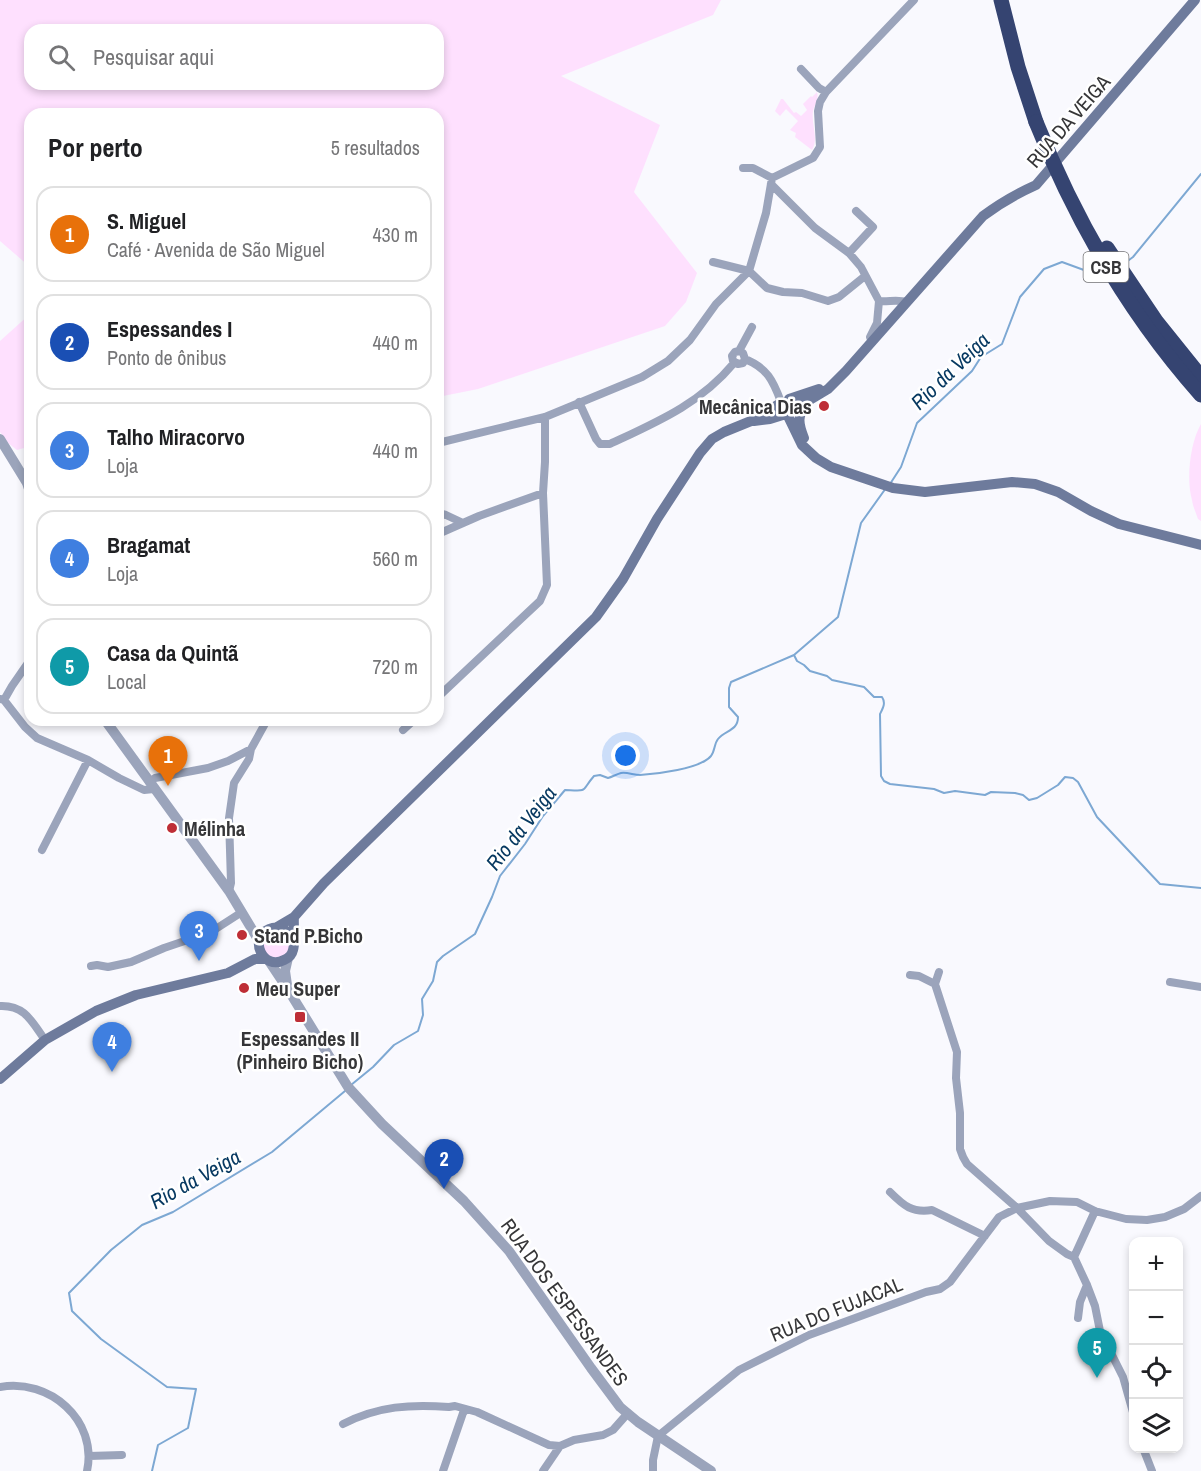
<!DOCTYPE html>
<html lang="pt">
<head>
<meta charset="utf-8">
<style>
	:root { --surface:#fff; --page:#f6f6f6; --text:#202124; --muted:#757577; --line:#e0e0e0; --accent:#be2e36 }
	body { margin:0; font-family:"Archivo Narrow",sans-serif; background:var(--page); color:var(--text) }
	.controls { position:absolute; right:18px; bottom:18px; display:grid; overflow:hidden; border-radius:12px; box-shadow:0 3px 9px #0003 }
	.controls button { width:54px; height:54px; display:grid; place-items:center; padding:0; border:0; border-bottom:2px solid var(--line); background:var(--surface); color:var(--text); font:30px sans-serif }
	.you { position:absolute; left:626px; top:756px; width:21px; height:21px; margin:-15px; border:4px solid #fff; border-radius:50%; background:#1a73e8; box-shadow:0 0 0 9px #1a73e833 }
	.badge { display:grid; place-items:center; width:39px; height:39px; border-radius:50%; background:var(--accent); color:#fff; font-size:20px; font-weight:700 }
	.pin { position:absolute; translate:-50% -50px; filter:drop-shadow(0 2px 3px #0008) }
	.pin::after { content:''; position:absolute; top:32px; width:21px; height:18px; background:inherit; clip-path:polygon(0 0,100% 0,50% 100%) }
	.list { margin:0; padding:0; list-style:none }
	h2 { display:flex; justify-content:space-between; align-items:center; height:78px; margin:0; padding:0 24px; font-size:26px }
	h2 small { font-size:20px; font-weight:400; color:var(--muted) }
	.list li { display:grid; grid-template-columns:39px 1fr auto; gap:18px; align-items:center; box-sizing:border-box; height:96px; margin:0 12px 12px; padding:0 12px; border:2px solid var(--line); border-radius:18px }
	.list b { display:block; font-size:22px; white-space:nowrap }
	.list p { margin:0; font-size:20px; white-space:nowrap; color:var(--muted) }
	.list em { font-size:20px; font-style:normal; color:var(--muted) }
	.icon { flex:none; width:33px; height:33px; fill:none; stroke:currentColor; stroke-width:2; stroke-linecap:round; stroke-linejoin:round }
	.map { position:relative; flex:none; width:1201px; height:1471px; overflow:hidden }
	.search { position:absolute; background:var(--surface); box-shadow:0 3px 9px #0003; left:24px; top:24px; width:420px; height:66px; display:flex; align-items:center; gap:15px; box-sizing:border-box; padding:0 21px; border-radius:18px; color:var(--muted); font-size:22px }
	.panel { position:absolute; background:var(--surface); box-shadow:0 3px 9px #0003; left:24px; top:108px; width:420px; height:618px; border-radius:18px }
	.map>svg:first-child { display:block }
	.green { fill:#fee0fe; fill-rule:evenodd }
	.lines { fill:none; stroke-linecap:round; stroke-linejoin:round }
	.stream { stroke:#7da8d3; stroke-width:2 }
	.minor { stroke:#9ba4bb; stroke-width:8 }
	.tertiary { stroke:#9ba4bb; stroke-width:10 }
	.secondary { stroke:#6e7b9c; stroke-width:10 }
	.motorway { stroke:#354471; stroke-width:15 }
	.motorway-bridge { stroke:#354471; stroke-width:15 }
	.poi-dot { fill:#be2e36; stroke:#fff; stroke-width:2 }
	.labels { text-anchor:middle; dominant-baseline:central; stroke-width:5; stroke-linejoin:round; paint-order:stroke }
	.shield { fill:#fff; stroke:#727274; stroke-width:1.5 }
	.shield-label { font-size:18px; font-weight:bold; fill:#363638 }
	.street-label { font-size:20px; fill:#363638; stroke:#fff }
	.poi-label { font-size:20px; font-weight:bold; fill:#363638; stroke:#fff; text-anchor:start }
	.water-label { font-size:21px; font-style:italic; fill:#073961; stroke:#fff }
</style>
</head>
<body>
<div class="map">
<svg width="1201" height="1471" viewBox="0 0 1201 1471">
	<rect width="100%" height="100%" fill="#f9f9fe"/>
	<path class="green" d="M 0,0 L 721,0 L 713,15 L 561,76 L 660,125 L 634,192 L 697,273 L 686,302 L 665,326 L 478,389 L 438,397 L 438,114 L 30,114 L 30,267 L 0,241 ZM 30,30 L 438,30 L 438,84 L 30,84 Z
		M 817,92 C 819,99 815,104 813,111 C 811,124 819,139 812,150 L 795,137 L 796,133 L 790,130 L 798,121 L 786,109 L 780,116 L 775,111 L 781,99 L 783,99 L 794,113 L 796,112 L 801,116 L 807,110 L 803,104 L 811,96 L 812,97 Z
		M 30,314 L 30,444 L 24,448 L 17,450 L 8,443 L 0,432 L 0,341 Z
		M 1201,424 L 1201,521 L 1198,519 C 1196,513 1193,507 1192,500 C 1186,479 1190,443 1201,424 Z
		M263 945a13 13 0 1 1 26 0a13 13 0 1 1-26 0Z"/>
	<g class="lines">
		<path class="stream" d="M 1125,263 L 1133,257 L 1201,174
			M 890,484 L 901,467 L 917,423 L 972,371 L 981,357 L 1002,344 L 1020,297 L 1044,269 L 1062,262 L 1103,277 L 1105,276
			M 794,655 L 797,661 L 804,665 L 810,671 L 827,676 L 832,680 L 864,687 L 874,697 L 882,697 C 886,703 883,708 880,714 L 881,776 L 884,781 L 890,784 L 934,789 L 944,793 L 955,791 L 985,795 L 991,792 L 1015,793 L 1023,795 L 1029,800 L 1037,798 L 1058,785 L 1065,777 L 1073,778 L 1078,782 L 1097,817 L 1160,884 L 1201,888
			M 351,1085 L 373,1067 L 394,1045 L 418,1031 L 423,1015 L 422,999 L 433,981 L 437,962 L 443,956 L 475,934 L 492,897 L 500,876 L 525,844 L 543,816 L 565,790 C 590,791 580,792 594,776 L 600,775 L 608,778 C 612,777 617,774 621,773 C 627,772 634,775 640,775 C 656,774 700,769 711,756 C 715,751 714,744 718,739 C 725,730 738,731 738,717 L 729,707 L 729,688 L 731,682 L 794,655 L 838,617 L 861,523 L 886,488
			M 152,1471 L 158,1445 L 188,1428 L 196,1389 L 167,1387 L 101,1339 L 72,1311 L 69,1293 L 111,1250 L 142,1225 L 173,1212 L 272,1152 L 345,1091"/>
		<path class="minor" d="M 801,69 L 819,88 L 826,92
			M 743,168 L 753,168 L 772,178
			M 772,178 L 813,158 L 820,147 L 818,111 L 820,102 L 826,92 L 914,0
			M 771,184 L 815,228 L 849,253 L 861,267 L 879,301 L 877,323 L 870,337 L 872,342
			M 849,253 L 873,227 L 856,211
			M 713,262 L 749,271 L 767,288 L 783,292 L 802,293 L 828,301 L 839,297 L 865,276
			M 879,301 C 888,302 898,299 906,302
			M 739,351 L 743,353 L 745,359 L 743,363 L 738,364 L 733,361 L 732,356 L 735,352 L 739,351 L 752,327
			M 745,359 C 767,368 773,380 781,402
			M 579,402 L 596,439 L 600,444 L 610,444 C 657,422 700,404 734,363
			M 438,443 L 545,417 L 642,377 L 668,361 L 690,340 L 716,304 L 749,271 L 766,213 L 772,178
			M 543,493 L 545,462 L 545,417
			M 438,513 L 446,515 L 463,523
			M 438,534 L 479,516 L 543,493 L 547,585 L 540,601 L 438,697
			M 0,699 L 4,700 L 25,727 L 37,738 L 88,760 L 119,778 L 144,790 L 154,789
			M 4,700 L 12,686 L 30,660
			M 403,730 L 414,720
			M 149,782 L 155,778 L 208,768 L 228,761 L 251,749
			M 42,850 L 88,760
			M 229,891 L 231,883 L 229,818 L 234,783 L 249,759 L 251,749 L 267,720
			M 91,966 L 97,965 L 108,967 L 131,962 L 164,948 L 211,932 L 242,912
			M 910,975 L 919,976 L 935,984 L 957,1052 L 956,1078 L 960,1113 L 960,1149 L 963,1157 L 967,1164 L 1017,1208 L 1049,1241 L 1067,1254 L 1074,1257 L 1087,1285 L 1095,1306 L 1100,1331 L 1123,1377 L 1134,1416
			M 1170,982 L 1201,987
			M 935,984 L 939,972
			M 0,1006 C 25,1005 32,1022 45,1040
			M 890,1192 C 904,1206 912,1213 932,1210 L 985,1236
			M 1074,1257 L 1095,1211
			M 1078,1318 L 1080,1302 L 1087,1285
			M 0,1387 C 49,1378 98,1420 87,1471
			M 343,1424 C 378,1406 411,1404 449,1407 L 455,1406 L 466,1409
			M 1143,1448 L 1152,1471
			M 89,1456 L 122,1455
			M 443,1471 L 463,1413 L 466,1409 L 477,1412 L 549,1445 L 560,1446
			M 543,1471 L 560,1446 L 574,1440 L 603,1435 L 613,1430 L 628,1413
			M 653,1471 L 653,1460 L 658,1436 L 739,1370 L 809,1335 L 926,1292 L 940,1289 L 950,1282 L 999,1217 L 1017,1208 L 1050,1201 L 1077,1202 L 1095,1211 L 1126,1219 L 1147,1220 L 1165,1217 L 1184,1209 L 1201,1196"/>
		<path class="tertiary" d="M 0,439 L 27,483 L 30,492
			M 105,720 L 229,891 L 259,941
			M 269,961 L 289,991 L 348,1087 L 382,1124 L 464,1201 L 509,1251 L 591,1368 L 620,1407 L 638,1422 L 711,1471
			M 287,985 L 285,971 L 288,958"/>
		<path class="secondary" d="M 789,399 L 819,389
			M 793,410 L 828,389 L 846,371 L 983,216 C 999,204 1016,194 1036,185 L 1195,0
			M 787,414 L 802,445 L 816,458 L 831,467 L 893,488 L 925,492 L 1012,482 L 1035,484 L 1058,492 L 1091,511 L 1119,524 L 1201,545
			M 754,421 L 770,419 L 786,414
			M 804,438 C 798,423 797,416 807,402
			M 294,917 C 293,927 296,940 293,950 C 292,955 289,958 284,960 C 263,971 248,938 269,929 C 281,924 291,932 294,943
			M 277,927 L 294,917 L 324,883 L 596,617 L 623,579 L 657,519 L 700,453 L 712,439 L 724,432 L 751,421 L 779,404
			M 0,1079 L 45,1040 L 96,1011 L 136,995 L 228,973 L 255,959 L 265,959"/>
		<path class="motorway" d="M 1001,0 L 1018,67 L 1036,122
			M 1107,248 L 1156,321 L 1201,377"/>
		<path class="motorway-bridge" d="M 1036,122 C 1076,222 1130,315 1201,395"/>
	</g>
	<g class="poi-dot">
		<circle cx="824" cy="406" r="6"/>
		<circle cx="172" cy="828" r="6"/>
		<circle cx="242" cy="935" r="6"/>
		<circle cx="244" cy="988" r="6"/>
		<rect x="294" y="1011" width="12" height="12" rx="3"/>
	</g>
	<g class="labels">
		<rect class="shield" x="1083.5" y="252" width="45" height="30" rx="4.5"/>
		<g class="shield-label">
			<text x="1106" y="267">CSB</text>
		</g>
		<g class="street-label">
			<text transform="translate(1068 121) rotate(-49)">RUA DA VEIGA</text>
			<text transform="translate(565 1302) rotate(54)">RUA DOS ESPESSANDES</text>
			<text transform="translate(836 1309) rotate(-22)">RUA DO FUJACAL</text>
		</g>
		<g class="poi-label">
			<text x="812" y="406" text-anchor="end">Mecânica Dias</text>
			<text x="184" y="828">Mélinha</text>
			<text x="254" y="935">Stand P.Bicho</text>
			<text x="256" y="988">Meu Super</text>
			<text x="300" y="1038" text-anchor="middle">Espessandes II<tspan x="300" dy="23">(Pinheiro Bicho)</tspan></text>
		</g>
		<g class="water-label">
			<text transform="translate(950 371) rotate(-44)">Rio da Veiga</text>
			<text transform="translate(521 828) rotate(-52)">Rio da Veiga</text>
			<text transform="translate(195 1179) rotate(-29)">Rio da Veiga</text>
		</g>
	</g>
</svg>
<div class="controls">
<button>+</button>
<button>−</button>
<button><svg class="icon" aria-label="locate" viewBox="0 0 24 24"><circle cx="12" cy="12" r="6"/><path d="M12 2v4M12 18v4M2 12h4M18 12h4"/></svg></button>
<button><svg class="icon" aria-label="layers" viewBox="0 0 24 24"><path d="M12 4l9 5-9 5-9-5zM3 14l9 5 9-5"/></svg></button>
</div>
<div class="you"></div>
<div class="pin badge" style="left:168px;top:786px;background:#e8710a">1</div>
<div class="pin badge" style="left:444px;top:1189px;background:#1a4fb4">2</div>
<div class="pin badge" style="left:199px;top:961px;background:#3f7fe0">3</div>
<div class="pin badge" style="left:112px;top:1072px;background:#3f7fe0">4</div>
<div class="pin badge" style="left:1097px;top:1378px;background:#0f9aa8">5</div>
<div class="search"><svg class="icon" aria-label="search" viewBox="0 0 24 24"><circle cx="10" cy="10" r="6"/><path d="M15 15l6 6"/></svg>Pesquisar aqui</div>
<section class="panel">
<h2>Por perto<small>5 resultados</small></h2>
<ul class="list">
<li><span class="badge" style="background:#e8710a">1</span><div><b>S. Miguel</b><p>Café · Avenida de São Miguel</p></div><em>430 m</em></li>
<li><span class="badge" style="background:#1a4fb4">2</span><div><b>Espessandes I</b><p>Ponto de ônibus</p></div><em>440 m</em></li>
<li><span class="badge" style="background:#3f7fe0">3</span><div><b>Talho Miracorvo</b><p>Loja</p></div><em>440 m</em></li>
<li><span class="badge" style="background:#3f7fe0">4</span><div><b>Bragamat</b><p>Loja</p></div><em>560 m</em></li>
<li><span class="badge" style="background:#0f9aa8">5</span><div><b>Casa da Quintã</b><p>Local</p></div><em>720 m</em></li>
</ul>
</section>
</div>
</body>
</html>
